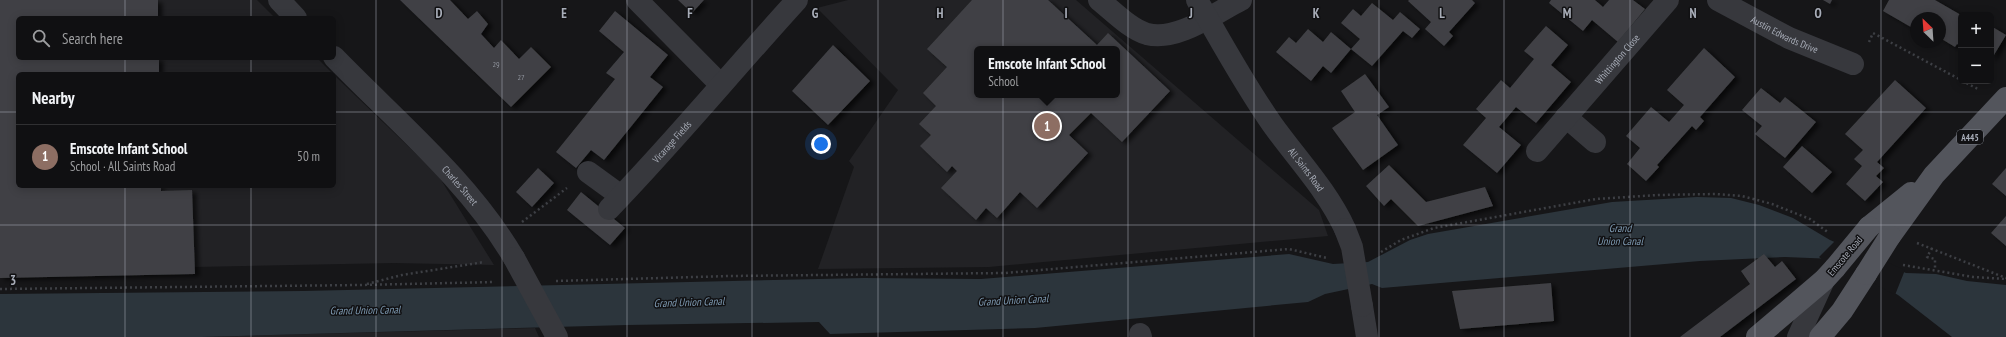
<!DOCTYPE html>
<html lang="en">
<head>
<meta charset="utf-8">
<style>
	:root { --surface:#101012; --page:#19191b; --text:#f1f3f6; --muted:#9c9d9f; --line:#303032; --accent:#2563eb }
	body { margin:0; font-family:"PT Sans Narrow",sans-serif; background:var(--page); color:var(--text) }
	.controls { position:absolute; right:12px; top:12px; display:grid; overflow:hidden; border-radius:6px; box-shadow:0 2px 10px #0003 }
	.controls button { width:36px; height:36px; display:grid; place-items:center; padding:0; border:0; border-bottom:1px solid var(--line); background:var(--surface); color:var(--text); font:20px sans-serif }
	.compass { position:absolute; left:1910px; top:12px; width:36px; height:36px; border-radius:50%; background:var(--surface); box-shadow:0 2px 10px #0003; rotate:335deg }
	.you { position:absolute; left:821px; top:144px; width:14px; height:14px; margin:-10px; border:3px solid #fff; border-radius:50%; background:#1a73e8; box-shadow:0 0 0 6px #1a73e833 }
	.badge { display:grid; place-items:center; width:26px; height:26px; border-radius:50%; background:var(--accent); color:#fff; font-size:13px; font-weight:700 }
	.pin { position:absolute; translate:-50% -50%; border:2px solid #fff; box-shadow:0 1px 4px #0006 }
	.popup { position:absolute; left:974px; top:46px; width:146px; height:52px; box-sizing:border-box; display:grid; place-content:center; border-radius:6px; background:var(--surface); filter:drop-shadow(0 1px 3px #0005); font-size:13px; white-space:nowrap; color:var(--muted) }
	.popup b { font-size:15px; color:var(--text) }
	.popup::after { content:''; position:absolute; left:50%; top:100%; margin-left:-8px; border:8px solid transparent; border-top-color:var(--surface) }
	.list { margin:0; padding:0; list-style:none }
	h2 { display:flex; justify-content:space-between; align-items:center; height:52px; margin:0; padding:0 16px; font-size:17px }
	h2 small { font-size:13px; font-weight:400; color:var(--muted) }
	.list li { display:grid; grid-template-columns:26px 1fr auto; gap:12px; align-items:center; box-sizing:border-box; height:64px; padding:0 16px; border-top:1px solid var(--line) }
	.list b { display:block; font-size:15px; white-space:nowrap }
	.list p { margin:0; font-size:13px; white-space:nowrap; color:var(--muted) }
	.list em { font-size:13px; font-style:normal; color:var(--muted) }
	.icon { flex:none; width:22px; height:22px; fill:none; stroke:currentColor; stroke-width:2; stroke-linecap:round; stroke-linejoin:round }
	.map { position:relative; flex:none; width:2006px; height:337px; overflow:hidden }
	.search { position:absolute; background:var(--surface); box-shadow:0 2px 10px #0003; left:16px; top:16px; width:320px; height:44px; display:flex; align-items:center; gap:10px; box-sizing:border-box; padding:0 14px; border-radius:6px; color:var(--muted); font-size:15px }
	.panel { position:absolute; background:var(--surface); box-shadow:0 2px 10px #0003; left:16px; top:72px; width:320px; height:116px; border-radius:6px }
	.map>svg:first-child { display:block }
	.built { fill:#222225; fill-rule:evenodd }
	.water { fill:#2c353c }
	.pier { fill:#161618 }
	.building { fill:#404145; fill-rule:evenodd; filter:url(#shadow) }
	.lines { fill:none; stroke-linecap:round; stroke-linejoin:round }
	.path { stroke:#3d3f44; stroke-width:2.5; stroke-dasharray:2 3; stroke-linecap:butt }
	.minor { stroke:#37383d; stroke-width:22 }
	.major { stroke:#53555c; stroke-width:22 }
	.minor-bridge { stroke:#37383d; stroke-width:22 }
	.major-bridge { stroke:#53555c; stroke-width:22 }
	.grid { fill:none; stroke:#a8adb8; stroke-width:1; stroke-opacity:0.55 }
	.labels { text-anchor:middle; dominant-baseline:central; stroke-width:3; stroke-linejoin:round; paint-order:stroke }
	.number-label { font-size:8px; fill:#8e929b }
	.shield { fill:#111113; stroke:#7b7e86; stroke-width:1 }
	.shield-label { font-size:9px; font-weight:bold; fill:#a8adb8 }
	.street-label { font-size:10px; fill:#a8adb8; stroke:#111113 }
	.water-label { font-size:11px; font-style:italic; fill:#7f9bb3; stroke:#111113 }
	.grid-label { font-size:13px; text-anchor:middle; font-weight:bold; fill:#a8adb8; stroke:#111113; stroke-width:3; stroke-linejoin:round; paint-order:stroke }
</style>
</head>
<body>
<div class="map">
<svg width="2006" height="337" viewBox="0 0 2006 337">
	<defs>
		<filter id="shadow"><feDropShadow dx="4.5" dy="2.5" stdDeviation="2" flood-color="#0009"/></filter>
	</defs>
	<rect width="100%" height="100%" fill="#161618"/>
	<path class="built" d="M 0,0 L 257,0 L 275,18 L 18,18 L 18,58 L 317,58 L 333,74 L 18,74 L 18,186 L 334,186 L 334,75 L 438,175 L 494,265 L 394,263 L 0,271 Z
		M 848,0 L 1076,0 L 1319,210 L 1328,236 L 989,267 L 818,269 L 854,167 L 849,161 L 898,90 L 817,8 ZM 977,49 L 1117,49 L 1117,95 L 977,95 Z
		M 535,328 L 539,337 L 202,337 Z"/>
	<path class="water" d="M 1697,197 L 1731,198 L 1759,205 L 1793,218 L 1830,240 L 1906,273 L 1936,274 L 1967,281 L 2006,285 L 2006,337 L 1952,337 L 1898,295 L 1835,259 L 1785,257 L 1700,261 L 1382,288 L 1372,284 L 1325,294 L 1308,302 L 1035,328 L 830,334 L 819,322 L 627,325 L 202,337 L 0,337 L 0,294 L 303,291 L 864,278 L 981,279 L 1289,254 L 1333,264 L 1368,262 L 1410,240 L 1428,234 L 1612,202 Z"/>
	<path class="pier" d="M 1836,240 L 1905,270 L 1895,295 L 1834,261 L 1824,261 L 1819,257 Z"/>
	<path class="building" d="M 0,0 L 158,0 L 158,18 L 18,18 L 18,58 L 159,58 L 159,74 L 18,74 L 18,186 L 161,186 L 161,191 L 192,190 L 195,274 L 0,278 Z
		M 400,0 L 450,0 L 468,19 L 477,11 L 488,24 L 481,34 L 494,48 L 501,40 L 519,59 L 531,47 L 551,67 L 511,107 Z
		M 678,0 L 704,0 L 692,13 Z
		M 972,0 L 1048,0 L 1097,45 L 1108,33 L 1170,91 L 1122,142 L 1091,113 L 1069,135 L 1088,153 L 1037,208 L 1020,192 L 997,218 L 986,208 L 976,220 L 941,188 L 957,171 L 952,166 L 947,172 L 920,146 L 931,135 L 919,124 L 936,106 L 923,93 L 947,67 L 927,49 ZM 977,49 L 1117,49 L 1117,95 L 977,95 Z
		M 1409,0 L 1472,0 L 1475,3 L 1449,32 L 1453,36 L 1444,46 L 1425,29 L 1431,22 L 1408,1 Z
		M 1551,0 L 1595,0 L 1603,7 L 1609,0 L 1633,0 L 1645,9 L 1618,42 L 1592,20 L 1583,31 L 1549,3 Z
		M 1823,0 L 1832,0 L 1830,4 Z
		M 1889,0 L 1935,0 L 1961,15 L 1961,46 L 1957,44 L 1955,47 L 1940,38 L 1940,18 L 1916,18 L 1916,30 L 1883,11 Z
		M 1372,3 L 1393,20 L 1400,12 L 1420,29 L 1412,38 L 1403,31 L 1372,66 L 1351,49 L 1331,73 L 1323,66 L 1311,81 L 1276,52 L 1289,37 L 1296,43 L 1308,29 L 1323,42 L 1331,32 L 1351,49 L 1360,39 L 1341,23 L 1353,9 L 1361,16 Z
		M 615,11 L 668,55 L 650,77 L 663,87 L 604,160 L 591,150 L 576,168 L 556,152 L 615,79 L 606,73 L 624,52 L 599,31 Z
		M 1546,26 L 1568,45 L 1551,65 L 1571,82 L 1536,123 L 1516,107 L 1499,127 L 1521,145 L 1497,173 L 1463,145 L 1486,118 L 1476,109 L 1501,80 L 1510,88 L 1534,59 L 1524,51 Z
		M 1991,26 L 2006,35 L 1991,60 Z
		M 833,45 L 870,81 L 828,125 L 792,91 Z
		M 1704,48 L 1735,77 L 1700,117 L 1704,121 L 1696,130 L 1692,126 L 1657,165 L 1659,167 L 1646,181 L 1627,164 L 1640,148 L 1626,136 L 1651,107 L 1669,122 L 1684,105 L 1667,90 Z
		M 1365,74 L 1389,107 L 1377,115 L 1398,145 L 1363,170 L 1332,128 L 1355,112 L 1341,91 Z
		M 1895,80 L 1926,108 L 1877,162 L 1884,168 L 1876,176 L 1883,182 L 1865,201 L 1846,184 L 1862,166 L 1854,159 L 1863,150 L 1845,134 Z
		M 1761,88 L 1780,103 L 1785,97 L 1816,122 L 1785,158 L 1755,134 L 1762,126 L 1742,110 Z
		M 1802,146 L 1832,172 L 1812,193 L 1783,167 Z
		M 1389,165 L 1426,202 L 1485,187 L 1493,206 L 1418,226 L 1391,199 L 1384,206 L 1366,186 Z
		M 538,168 L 554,183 L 532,207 L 516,192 Z
		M 2006,168 L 2006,196 L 1992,184 Z
		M 581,192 L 625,228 L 610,245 L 567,210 Z
		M 2006,216 L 2006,246 L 1991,233 Z
		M 1764,254 L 1775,267 L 1782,261 L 1796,279 L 1720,337 L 1680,337 L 1750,284 L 1741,271 Z
		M 1551,283 L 1554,321 L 1460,329 L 1452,291 Z"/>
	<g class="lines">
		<path class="path" d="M 1869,42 L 1873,33 L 1961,80
			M 1962,81 L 1978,89
			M 522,222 L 567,188
			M 1917,243 L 2006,278
			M 1932,248 L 1927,257 L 1935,259 L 1935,270
			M 1381,252 L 1401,240 L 1434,228 L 1596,199 L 1658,195 L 1716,194 L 1742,196 L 1772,204 L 1810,219 L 1829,233
			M 1903,265 L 1973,277 L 2006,279
			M 556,281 L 730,276 L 1005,273 L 1289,249 L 1327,258
			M 367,284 L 402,275 L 484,262
			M 0,289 L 361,285 L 495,282"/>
		<g class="minor">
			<path d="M 279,0 L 296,18"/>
			<path d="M 637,0 L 720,84"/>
			<path d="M 1099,0 C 1113,11 1130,29 1147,34 C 1177,42 1215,13 1241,0"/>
			<path id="s1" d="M 1197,0 C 1222,43 1244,84 1272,124 C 1297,159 1327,190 1345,229"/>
			<path id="s2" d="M 1718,0 L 1789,38 L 1853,64"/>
			<path id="s3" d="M 334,57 C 396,121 468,180 514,258"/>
			<path d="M 1566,117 L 1595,142"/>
			<path id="s4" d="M 1537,151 L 1668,0"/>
			<path d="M 588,172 L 621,196"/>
			<path id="s5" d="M 609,209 C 674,142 734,69 797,0"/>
			<path d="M 1362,306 L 1367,337"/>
			<path d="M 1140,334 L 1141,337"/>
			<path d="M 1798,337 L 1824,280"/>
		</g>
		<path class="major" d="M 1869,227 L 1911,193
			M 1890,236 L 1934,175 L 2006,98
			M 1757,337 L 1824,280 L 1835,268
			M 1820,337 L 1842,311 L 1866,274"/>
		<path class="minor-bridge" d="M 1345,229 L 1352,247 L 1362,306
			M 514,258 L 557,337"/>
		<path class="major-bridge" d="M 1835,268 L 1869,227
			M 1866,274 L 1890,236"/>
	</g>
	<path class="grid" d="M 125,0 L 125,18M 251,0 L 251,18M 376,0 L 376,337M 502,0 L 502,337M 627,0 L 627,337M 752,0 L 752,337M 878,0 L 878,337M 1003,0 L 1003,337M 1128,0 L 1128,337M 1254,0 L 1254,337M 1379,0 L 1379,337M 1504,0 L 1504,337M 1630,0 L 1630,337M 1755,0 L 1755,337M 1881,0 L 1881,337M 125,58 L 125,74M 251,58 L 251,74M 0,112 L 18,112M 334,112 L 2006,112M 125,186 L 125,337M 251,186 L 251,337M 0,225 L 2006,225"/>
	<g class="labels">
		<g class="number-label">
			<text x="496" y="64">29</text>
			<text x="521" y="77">27</text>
		</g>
		<rect class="shield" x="1957" y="130" width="26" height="14" rx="3"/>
		<g class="shield-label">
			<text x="1970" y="137">A445</text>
		</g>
		<g class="street-label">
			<text stroke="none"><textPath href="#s2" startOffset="75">Austin Edwards Drive</textPath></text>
			<text stroke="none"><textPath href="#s4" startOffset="122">Whittington Close</textPath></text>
			<text stroke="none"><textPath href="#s5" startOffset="92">Vicarage Fields</textPath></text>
			<text stroke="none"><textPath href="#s1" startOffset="202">All Saints Road</textPath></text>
			<text stroke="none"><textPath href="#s3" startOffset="180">Charles Street</textPath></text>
			<text transform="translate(1845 256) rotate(-50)">Emscote Road</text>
		</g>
		<g class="water-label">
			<text x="1620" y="228">Grand<tspan x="1620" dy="13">Union Canal</tspan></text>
			<text transform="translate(1013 300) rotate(-3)">Grand Union Canal</text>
			<text transform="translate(689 302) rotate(-2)">Grand Union Canal</text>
			<text transform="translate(365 310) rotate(-1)">Grand Union Canal</text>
		</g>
	</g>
	<g class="grid-label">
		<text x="439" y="18">D</text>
		<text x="564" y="18">E</text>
		<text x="690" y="18">F</text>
		<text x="815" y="18">G</text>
		<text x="940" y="18">H</text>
		<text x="1066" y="18">I</text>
		<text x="1191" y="18">J</text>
		<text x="1316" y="18">K</text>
		<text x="1442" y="18">L</text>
		<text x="1567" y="18">M</text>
		<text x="1693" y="18">N</text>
		<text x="1818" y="18">O</text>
		<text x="13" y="285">3</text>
	</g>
</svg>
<div class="controls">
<button>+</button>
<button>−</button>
</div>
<svg class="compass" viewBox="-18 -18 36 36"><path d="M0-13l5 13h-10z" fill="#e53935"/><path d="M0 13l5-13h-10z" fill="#9c9d9f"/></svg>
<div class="you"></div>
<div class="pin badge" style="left:1047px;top:126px;background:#8d6e63">1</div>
<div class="popup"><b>Emscote Infant School</b>School</div>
<div class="search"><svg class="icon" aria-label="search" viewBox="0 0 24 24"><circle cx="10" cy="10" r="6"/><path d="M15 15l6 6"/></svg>Search here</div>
<section class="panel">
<h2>Nearby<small></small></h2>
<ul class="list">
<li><span class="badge" style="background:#8d6e63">1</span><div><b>Emscote Infant School</b><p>School · All Saints Road</p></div><em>50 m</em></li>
</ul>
</section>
</div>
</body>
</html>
